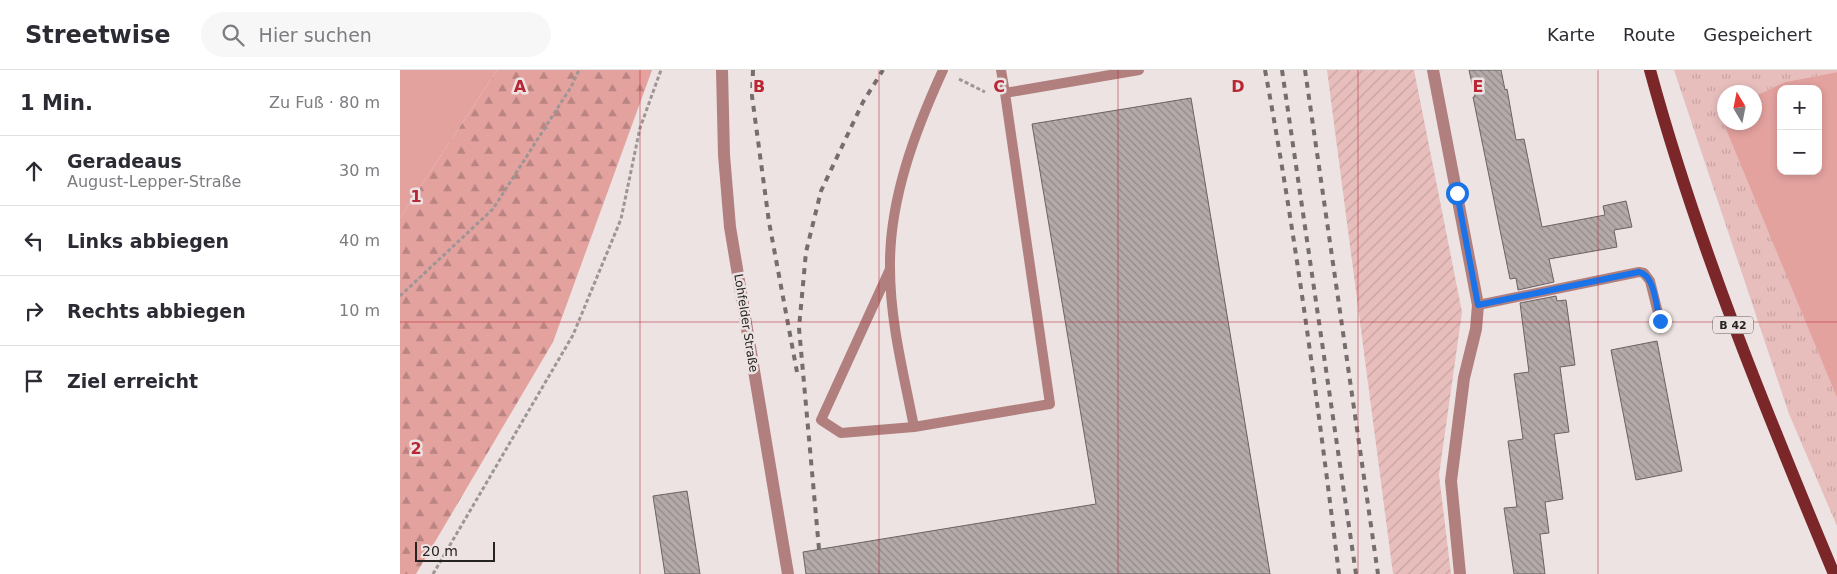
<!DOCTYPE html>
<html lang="de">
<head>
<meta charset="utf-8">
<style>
	:root { --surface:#fff; --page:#f7f7f7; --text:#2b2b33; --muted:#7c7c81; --line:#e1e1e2 }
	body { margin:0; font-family:"DejaVu Sans",sans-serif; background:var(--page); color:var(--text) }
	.controls { position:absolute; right:15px; top:15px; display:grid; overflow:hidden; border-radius:10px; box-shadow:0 2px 8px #0003 }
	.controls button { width:45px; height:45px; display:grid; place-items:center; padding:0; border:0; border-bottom:1px solid var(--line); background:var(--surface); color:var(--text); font:25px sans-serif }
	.compass { position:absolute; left:1317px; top:15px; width:45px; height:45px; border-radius:50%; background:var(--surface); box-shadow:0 2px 8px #0003; rotate:350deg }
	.scale { position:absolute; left:15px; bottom:12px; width:80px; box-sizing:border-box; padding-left:5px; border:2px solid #272323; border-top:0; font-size:14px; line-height:18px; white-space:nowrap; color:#272323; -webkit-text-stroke:4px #ece3e2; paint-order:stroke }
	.stop { position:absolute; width:15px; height:15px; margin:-11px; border:4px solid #1a73e8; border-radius:50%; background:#fff }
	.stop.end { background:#1a73e8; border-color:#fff; box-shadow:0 1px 5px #0008 }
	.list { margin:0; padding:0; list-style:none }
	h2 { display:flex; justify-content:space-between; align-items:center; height:65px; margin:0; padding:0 20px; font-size:21px }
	h2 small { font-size:16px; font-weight:400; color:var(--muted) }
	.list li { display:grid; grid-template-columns:32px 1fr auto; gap:15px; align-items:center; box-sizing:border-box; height:70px; padding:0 20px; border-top:1px solid var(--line) }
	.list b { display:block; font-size:19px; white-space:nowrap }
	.list p { margin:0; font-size:16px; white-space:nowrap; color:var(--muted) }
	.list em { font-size:16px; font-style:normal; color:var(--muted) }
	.icon { flex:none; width:28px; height:28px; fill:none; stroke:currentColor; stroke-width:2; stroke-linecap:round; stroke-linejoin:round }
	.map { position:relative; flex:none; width:1437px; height:504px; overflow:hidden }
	header { display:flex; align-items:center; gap:30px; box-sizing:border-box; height:70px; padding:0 25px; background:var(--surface); border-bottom:1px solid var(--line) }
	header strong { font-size:24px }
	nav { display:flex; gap:28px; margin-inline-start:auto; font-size:18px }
	.search { width:350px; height:45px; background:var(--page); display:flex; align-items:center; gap:12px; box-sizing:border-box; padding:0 18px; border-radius:28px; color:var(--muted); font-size:19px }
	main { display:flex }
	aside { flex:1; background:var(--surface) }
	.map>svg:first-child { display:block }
	.grass { fill:url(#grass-tufts) }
	.forest { fill:url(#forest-firs) }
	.garden { fill:url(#garden-furrows) }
	.water { fill:#e4a29f; fill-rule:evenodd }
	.building { fill:url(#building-back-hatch); stroke:#6b6362 }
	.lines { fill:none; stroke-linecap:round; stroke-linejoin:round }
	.path { stroke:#9d9695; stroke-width:3; stroke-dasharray:4 2.5; stroke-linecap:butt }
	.service { stroke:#b17f7d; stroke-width:10 }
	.minor { stroke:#b17f7d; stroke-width:12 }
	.tertiary { stroke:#b17f7d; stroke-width:12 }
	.primary { stroke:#7b2629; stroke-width:12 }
	.rail { stroke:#746e6d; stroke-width:4; stroke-dasharray:6 6; stroke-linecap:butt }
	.route { stroke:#1a73e8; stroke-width:6 }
	.grid { fill:none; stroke:#b82734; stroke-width:1; stroke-opacity:0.55 }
	.labels { text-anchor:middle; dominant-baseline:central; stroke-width:5; stroke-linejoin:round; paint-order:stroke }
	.shield { fill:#ece3e2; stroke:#625d5c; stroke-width:1 }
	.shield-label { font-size:11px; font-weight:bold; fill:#272323 }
	.street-label { font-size:12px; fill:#272323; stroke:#ece3e2 }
	.grid-label { font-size:16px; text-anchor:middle; font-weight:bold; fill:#b82734; stroke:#ece3e2; stroke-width:5; stroke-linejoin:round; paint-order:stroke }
</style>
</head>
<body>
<header>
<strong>Streetwise</strong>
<div class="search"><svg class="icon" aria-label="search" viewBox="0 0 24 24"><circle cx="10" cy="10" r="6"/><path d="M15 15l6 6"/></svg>Hier suchen</div>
<nav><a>Karte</a><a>Route</a><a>Gespeichert</a></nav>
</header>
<main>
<aside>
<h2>1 Min.<small>Zu Fuß · 80 m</small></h2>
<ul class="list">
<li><svg class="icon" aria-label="ahead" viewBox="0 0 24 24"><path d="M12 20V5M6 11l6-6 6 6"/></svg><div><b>Geradeaus</b><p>August-Lepper-Straße</p></div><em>30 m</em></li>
<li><svg class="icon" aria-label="left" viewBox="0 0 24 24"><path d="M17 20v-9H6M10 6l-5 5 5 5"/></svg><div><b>Links abbiegen</b></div><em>40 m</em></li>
<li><svg class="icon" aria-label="right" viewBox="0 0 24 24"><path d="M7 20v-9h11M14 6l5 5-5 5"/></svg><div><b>Rechts abbiegen</b></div><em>10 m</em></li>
<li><svg class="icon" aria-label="arrive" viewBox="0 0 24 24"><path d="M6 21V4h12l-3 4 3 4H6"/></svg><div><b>Ziel erreicht</b></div></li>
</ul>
</aside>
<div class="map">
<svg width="1437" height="504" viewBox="0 0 1437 504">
	<defs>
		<pattern id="grass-tufts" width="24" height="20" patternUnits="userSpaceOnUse" patternTransform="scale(1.25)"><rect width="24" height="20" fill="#e7bebc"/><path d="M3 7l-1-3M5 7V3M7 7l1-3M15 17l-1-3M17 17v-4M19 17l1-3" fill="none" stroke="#c6a3a1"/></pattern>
		<pattern id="forest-firs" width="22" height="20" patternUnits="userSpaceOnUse" patternTransform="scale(1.25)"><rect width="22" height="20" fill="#e4a29f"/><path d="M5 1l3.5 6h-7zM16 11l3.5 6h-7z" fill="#b98481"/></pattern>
		<pattern id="garden-furrows" width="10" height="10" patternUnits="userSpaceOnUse" patternTransform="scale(1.25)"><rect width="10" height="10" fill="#e7bebc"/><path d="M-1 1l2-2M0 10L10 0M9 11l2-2" fill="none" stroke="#c6a3a1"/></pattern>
		<pattern id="building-back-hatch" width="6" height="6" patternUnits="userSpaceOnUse" patternTransform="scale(1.25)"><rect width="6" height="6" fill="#b3aaa9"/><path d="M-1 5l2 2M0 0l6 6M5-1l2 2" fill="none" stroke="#928a89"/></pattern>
	</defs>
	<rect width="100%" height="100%" fill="#ece3e2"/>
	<path class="grass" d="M 1274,0 L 1437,0 L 1437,2 L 1385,12 L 1355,26 L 1354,22 L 1324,22 L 1324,39 L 1320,42 L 1437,328 L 1437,456 L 1389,344 Z"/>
	<path class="forest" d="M 97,0 L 252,0 L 153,272 L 16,504 L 0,504 L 0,148 Z"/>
	<path class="garden" d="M 927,0 L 1014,0 L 1062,242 L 1039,405 L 1051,504 L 993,504 Z"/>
	<path class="water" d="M 0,0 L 97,0 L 0,148 Z
		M 1437,2 L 1437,328 L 1319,42 L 1324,39 L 1324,52 L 1354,52 L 1355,26 L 1385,12 ZM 1381,19 L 1418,19 L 1418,101 L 1381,101 Z"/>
	<path class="building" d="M 1069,0 L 1101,0 L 1105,20 L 1107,19 L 1116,70 L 1124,69 L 1142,157 L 1205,145 L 1203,136 L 1226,131 L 1232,157 L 1214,160 L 1217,177 L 1149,189 L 1154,212 L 1118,220 L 1116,208 L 1110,209 L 1073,27 L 1075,27 Z
		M 791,28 L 870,504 L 406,504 L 403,482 L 696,434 L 632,54 Z
		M 1156,226 L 1157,231 L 1166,230 L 1175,295 L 1160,297 L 1169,362 L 1154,364 L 1163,429 L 1145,432 L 1149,463 L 1140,464 L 1145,504 L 1114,504 L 1104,438 L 1117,437 L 1108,371 L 1123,369 L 1114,304 L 1129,302 L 1120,233 Z
		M 1257,271 L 1282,401 L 1236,410 L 1211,280 Z
		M 287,421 L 300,504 L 265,504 L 253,426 Z"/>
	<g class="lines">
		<path class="path" d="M 559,9 L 585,22
			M 0,226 L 93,139 L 171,17 L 179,0
			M 33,504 L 173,265 L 221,149 L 240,58 L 261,0"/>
		<path class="service" d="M 601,0 L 605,23 L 739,0
			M 490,199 L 421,350 L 441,363 L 514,357 C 504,305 490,252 490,198 C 489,130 515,61 543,0
			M 1078,235 L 1239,202 L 1244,203 L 1250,211 L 1260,251
			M 514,357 L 650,334 L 605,23"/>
		<path class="minor" d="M 1033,0 L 1078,235 L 1076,259 L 1064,308 L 1051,411 L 1060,504"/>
		<path class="tertiary" d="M 322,0 L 324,85 L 330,157 L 388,504"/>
		<path class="primary" d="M 1250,0 C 1297,173 1365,339 1434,504"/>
		<path class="rail" d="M 353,0 L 352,26 L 369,152 L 397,302
			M 865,0 C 896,167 918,335 939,504
			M 882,0 L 956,504
			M 905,0 L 978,504
			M 419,479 L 399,258 L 406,182 L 421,121 L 463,32 L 483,0"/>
	</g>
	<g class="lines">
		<path class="route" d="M 1057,123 L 1078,235 L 1239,202 C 1255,205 1256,237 1260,251"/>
	</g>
	<path class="grid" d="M 240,0 L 240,504M 479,0 L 479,504M 718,0 L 718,504M 958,0 L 958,504M 1198,0 L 1198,504M 0,252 L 1437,252"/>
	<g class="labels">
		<rect class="shield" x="1313" y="246.5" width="40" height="17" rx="4"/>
		<g class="shield-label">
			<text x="1333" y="255">B 42</text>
		</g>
		<g class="street-label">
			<text transform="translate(346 253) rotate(81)">Lohfelder Straße</text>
		</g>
	</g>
	<g class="grid-label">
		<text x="120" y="22">A</text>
		<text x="359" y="22">B</text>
		<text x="599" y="22">C</text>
		<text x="838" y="22">D</text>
		<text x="1078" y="22">E</text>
		<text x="16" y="132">1</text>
		<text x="16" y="384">2</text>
	</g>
</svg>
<div class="controls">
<button>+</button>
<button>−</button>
</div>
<svg class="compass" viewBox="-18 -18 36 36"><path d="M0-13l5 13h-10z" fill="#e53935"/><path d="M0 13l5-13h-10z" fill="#7c7c81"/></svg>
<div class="scale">20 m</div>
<div class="stop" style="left:1057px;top:123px"></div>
<div class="stop end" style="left:1260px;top:251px"></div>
</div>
</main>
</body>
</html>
